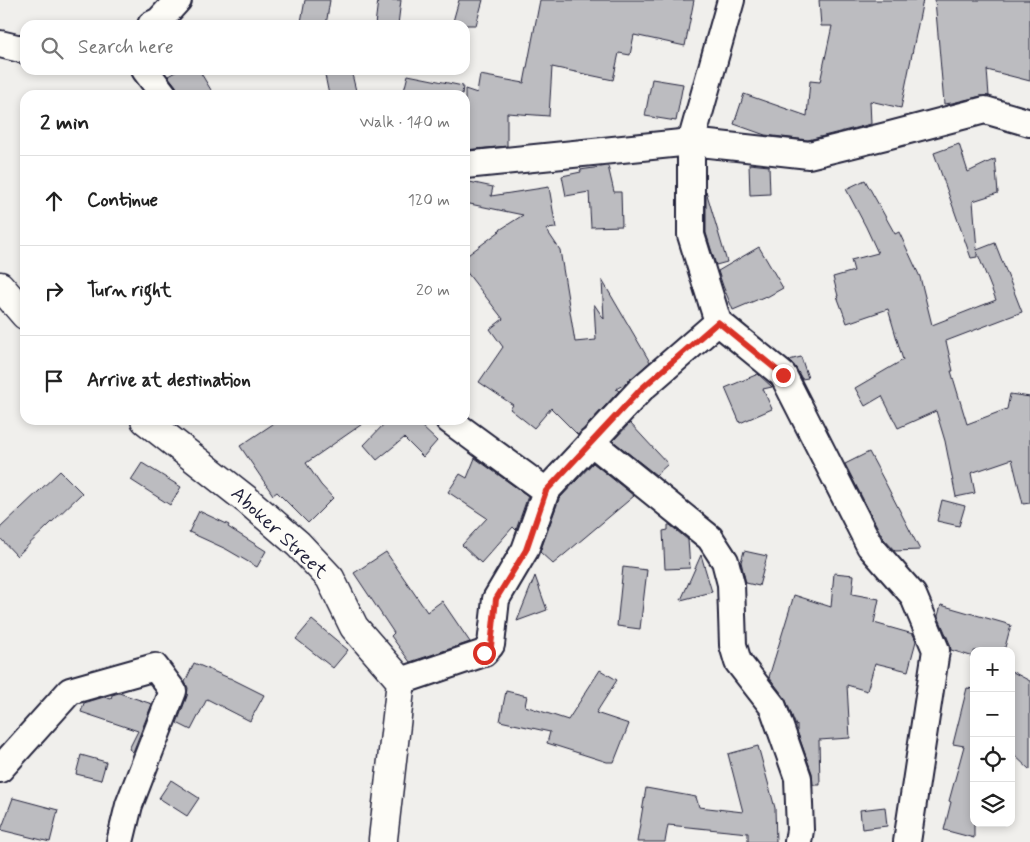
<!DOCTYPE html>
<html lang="en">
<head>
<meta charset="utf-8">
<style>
	:root { --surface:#fff; --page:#f6f6f6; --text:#222; --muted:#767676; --line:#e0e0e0 }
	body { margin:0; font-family:Mynerve,sans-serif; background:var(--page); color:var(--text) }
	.controls { position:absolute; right:15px; bottom:15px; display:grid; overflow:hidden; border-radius:10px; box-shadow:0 2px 8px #0003 }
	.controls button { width:45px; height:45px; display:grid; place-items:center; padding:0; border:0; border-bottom:1px solid var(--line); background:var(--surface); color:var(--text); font:25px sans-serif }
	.stop { position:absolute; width:15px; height:15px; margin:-11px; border:4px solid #d93025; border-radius:50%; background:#fff }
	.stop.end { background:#d93025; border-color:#fff; box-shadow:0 1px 5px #0008 }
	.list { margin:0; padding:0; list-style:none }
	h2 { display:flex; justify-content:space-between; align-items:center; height:65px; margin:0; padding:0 20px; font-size:21px }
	h2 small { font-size:16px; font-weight:400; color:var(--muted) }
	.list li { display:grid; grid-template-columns:32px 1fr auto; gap:15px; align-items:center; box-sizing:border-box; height:90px; padding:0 20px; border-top:1px solid var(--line) }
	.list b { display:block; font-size:19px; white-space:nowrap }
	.list em { font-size:16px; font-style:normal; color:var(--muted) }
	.icon { flex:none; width:28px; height:28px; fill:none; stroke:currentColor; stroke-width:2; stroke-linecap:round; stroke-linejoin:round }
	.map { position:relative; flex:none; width:1030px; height:842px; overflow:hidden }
	.search { position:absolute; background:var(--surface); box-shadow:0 2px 8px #0003; left:20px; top:20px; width:450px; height:55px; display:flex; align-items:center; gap:12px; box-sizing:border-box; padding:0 18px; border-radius:15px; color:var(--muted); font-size:19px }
	.panel { position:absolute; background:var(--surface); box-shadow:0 2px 8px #0003; left:20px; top:90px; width:450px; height:335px; border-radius:15px }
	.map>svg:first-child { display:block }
	.building { fill:#bcbcc0; stroke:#22223b }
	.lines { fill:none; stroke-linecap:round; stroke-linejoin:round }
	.minor-casing { stroke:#22223b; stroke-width:30 }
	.secondary-casing { stroke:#22223b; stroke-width:31 }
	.minor { stroke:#fdfcf7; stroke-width:26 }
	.secondary { stroke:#fdfcf7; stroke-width:28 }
	.route { stroke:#d93025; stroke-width:6 }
	.labels { text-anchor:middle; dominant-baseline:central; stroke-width:4; stroke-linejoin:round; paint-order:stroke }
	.street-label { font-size:20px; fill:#22223b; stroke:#fdfcf7 }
</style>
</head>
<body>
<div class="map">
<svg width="1030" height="842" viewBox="0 0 1030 842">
	<rect width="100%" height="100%" fill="#f0efec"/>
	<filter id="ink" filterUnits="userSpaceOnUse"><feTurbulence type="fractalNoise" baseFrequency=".02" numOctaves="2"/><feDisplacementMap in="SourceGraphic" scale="10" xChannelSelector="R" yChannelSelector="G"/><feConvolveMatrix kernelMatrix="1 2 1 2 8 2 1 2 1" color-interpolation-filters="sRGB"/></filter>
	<g filter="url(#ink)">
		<path class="building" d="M 305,0 L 330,0 L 326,25 L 318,25 L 301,22 Z
			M 378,0 L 401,0 L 398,25 L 375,25 Z
			M 459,0 L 483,0 L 476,25 L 452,25 Z
			M 540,0 L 694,0 L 685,46 L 634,35 L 630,55 L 619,53 L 613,80 L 552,67 L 549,116 L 507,113 L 507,146 L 465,150 L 465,89 L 477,93 L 480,75 L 524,83 Z
			M 819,0 L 923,0 L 901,108 L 870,101 L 871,124 L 808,140 L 765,135 L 734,124 L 744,94 L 807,116 L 810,81 L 820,82 L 832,26 L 821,26 Z
			M 935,0 L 1030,0 L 1030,81 L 987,70 L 989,96 L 981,96 L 952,103 L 944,104 Z
			M 179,70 L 199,70 L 214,95 L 179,95 L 176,86 L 168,76 Z
			M 324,70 L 351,70 L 357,95 L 329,95 Z
			M 408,75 L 463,86 L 462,95 L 403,95 Z
			M 652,79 L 683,84 L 676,121 L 645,116 Z
			M 959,144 L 968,172 L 995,159 L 998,193 L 973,201 L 977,250 L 995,243 L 1022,312 L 946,341 L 953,371 L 951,371 L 967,424 L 1007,409 L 1010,394 L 1030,397 L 1030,503 L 1023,504 L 1012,459 L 971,473 L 975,493 L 956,497 L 945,441 L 936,411 L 898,428 L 882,396 L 865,406 L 855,388 L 903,360 L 888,309 L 847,323 L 837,296 L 838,296 L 833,277 L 854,271 L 851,260 L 878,253 L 866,227 L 846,189 L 865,180 L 895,234 L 899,232 L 920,277 L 932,325 L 996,300 L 977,252 L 977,257 L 971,258 L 934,153 Z
			M 749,164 L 769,166 L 770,194 L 750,195 Z
			M 608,166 L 614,192 L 621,192 L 622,226 L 591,227 L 589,192 L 566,196 L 562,176 L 581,172 L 580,170 Z
			M 465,181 L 493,187 L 491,196 L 549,187 L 556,228 L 546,229 L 560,250 L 575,342 L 596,340 L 594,304 L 604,319 L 602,280 L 650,362 L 625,384 L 616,389 L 619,391 L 578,435 L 551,408 L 534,428 L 510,409 L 513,405 L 479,382 L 503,347 L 490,329 L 503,319 L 465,270 L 465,257 L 500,231 L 498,231 L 523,215 L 465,203 Z
			M 706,191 L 727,262 L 716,265 L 706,233 Z
			M 759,247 L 783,288 L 767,297 L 766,296 L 733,310 L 723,286 L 718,271 Z
			M 801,357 L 808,378 L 802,379 L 796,368 L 789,360 Z
			M 758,374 L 772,387 L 763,389 L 772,409 L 740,423 L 725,388 Z
			M 279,420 L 368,420 L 306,463 L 321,485 L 333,498 L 308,523 L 277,492 L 273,495 L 240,446 Z
			M 384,420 L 426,420 L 420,425 L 437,441 L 423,457 L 404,438 L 377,460 L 364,445 L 386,422 Z
			M 630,423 L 668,464 L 656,475 L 613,441 Z
			M 869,452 L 886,484 L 920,550 L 895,551 L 883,538 L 845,464 Z
			M 475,458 L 528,496 L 516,530 L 513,527 L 481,563 L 462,545 L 487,518 L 448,492 L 460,474 L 467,478 Z
			M 142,463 L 181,487 L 170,505 L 131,480 Z
			M 593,463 L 634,496 L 553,564 L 540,552 L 559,499 Z
			M 60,471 L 82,493 L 17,556 L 0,538 L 0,528 Z
			M 942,500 L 965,506 L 959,526 L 937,521 Z
			M 199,511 L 229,525 L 228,527 L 266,551 L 257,567 L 226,549 L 189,532 Z
			M 668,525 L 670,525 L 688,540 L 690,568 L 665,569 L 663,531 L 668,530 Z
			M 744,551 L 767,556 L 759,586 L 746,583 L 741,562 Z
			M 386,552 L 427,612 L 442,601 L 470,642 L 410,662 L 391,636 L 394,633 L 354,573 Z
			M 701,555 L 712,592 L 681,600 Z
			M 623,567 L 647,570 L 640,629 L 617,626 Z
			M 834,573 L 854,575 L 852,594 L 879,599 L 874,623 L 913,634 L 916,641 L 908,671 L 875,663 L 867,691 L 847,685 L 850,738 L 819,740 L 820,785 L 813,785 L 812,773 L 797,731 L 797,725 L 796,726 L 785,698 L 769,677 L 794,595 L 831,607 Z
			M 535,576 L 547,610 L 517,621 Z
			M 941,605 L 1011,625 L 1004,651 L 974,651 L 974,657 L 951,650 L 950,644 L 938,616 Z
			M 312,620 L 348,650 L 333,668 L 296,639 Z
			M 194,663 L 229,678 L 230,678 L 264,695 L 250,721 L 207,699 L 191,730 L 177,723 L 187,696 L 188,688 L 185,682 Z
			M 600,670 L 617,680 L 596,713 L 629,724 L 614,762 L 607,762 L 547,743 L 550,732 L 500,721 L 506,691 L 527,696 L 525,706 L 568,720 Z
			M 1011,671 L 1030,681 L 1030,770 L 1011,752 Z
			M 967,688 L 974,689 L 974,838 L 944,830 L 951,802 L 949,801 L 964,746 L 953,744 Z
			M 119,693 L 152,704 L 133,752 L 129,749 L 138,731 L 81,712 L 84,703 L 104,697 L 111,699 L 112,695 Z
			M 758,746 L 775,808 L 776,842 L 748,842 L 748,833 L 668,825 L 665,842 L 637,842 L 646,788 L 696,797 L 699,807 L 743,812 L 728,754 Z
			M 81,755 L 106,762 L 101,780 L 76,774 Z
			M 171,780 L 199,798 L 187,816 L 159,798 Z
			M 13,798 L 58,810 L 50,842 L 1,830 Z
			M 885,807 L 887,826 L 862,829 L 860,810 Z"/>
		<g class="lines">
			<defs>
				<path id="minor" d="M 151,25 L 159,21 L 178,0
					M 0,44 L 25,50
					M 145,70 L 164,95
					M 465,165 L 691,142 L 809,155 L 890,135 L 985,110 L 1030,123
					M 718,322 L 783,375 L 870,546 L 913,595 L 936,650 L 907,842
					M 449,420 L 546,491
					M 591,442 L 710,538 L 725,561 L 731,584 L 733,645 L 738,662 L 773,707 L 798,778 L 800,830 L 798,842
					M 401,681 L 484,653 L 491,645 L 496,599 L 525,550 L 546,491 L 641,389 L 718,322 L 691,235 L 691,142 L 731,0
					M 0,769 L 70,691 L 155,667 L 173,691 L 129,805 L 120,842"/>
				<path id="secondary" d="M 0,286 L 25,315
					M 145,420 L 247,500 L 298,544 L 330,578 L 354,627 L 401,681 L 383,839 L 383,842"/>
			</defs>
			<use href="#minor" class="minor-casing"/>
			<use href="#secondary" class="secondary-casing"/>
			<use href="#minor" class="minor"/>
			<use href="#secondary" class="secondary"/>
		</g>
	</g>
	<g class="lines" filter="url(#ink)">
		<path class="route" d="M 484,653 L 491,646 L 496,599 L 526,550 L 546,491 L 641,389 L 718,322 L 783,375"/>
	</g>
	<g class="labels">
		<g class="street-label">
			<text transform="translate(279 533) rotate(43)">Aboker Street</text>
		</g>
	</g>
</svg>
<div class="controls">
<button>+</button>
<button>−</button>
<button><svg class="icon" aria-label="locate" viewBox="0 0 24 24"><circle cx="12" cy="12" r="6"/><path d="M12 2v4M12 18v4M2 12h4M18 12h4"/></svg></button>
<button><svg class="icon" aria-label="layers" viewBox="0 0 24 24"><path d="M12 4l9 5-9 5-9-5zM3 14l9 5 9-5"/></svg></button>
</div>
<div class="stop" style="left:484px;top:653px"></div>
<div class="stop end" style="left:783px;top:375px"></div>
<div class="search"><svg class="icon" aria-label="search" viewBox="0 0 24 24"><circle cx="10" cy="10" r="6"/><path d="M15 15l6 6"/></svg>Search here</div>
<section class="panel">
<h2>2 min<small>Walk · 140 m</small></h2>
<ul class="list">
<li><svg class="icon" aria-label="ahead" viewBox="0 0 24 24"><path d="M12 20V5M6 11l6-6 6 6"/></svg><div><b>Continue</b></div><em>120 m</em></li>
<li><svg class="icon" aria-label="right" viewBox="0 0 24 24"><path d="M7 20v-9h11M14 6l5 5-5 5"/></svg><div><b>Turn right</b></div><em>20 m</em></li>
<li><svg class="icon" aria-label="arrive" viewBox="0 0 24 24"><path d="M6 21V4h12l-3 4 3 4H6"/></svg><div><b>Arrive at destination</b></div></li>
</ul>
</section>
</div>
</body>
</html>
